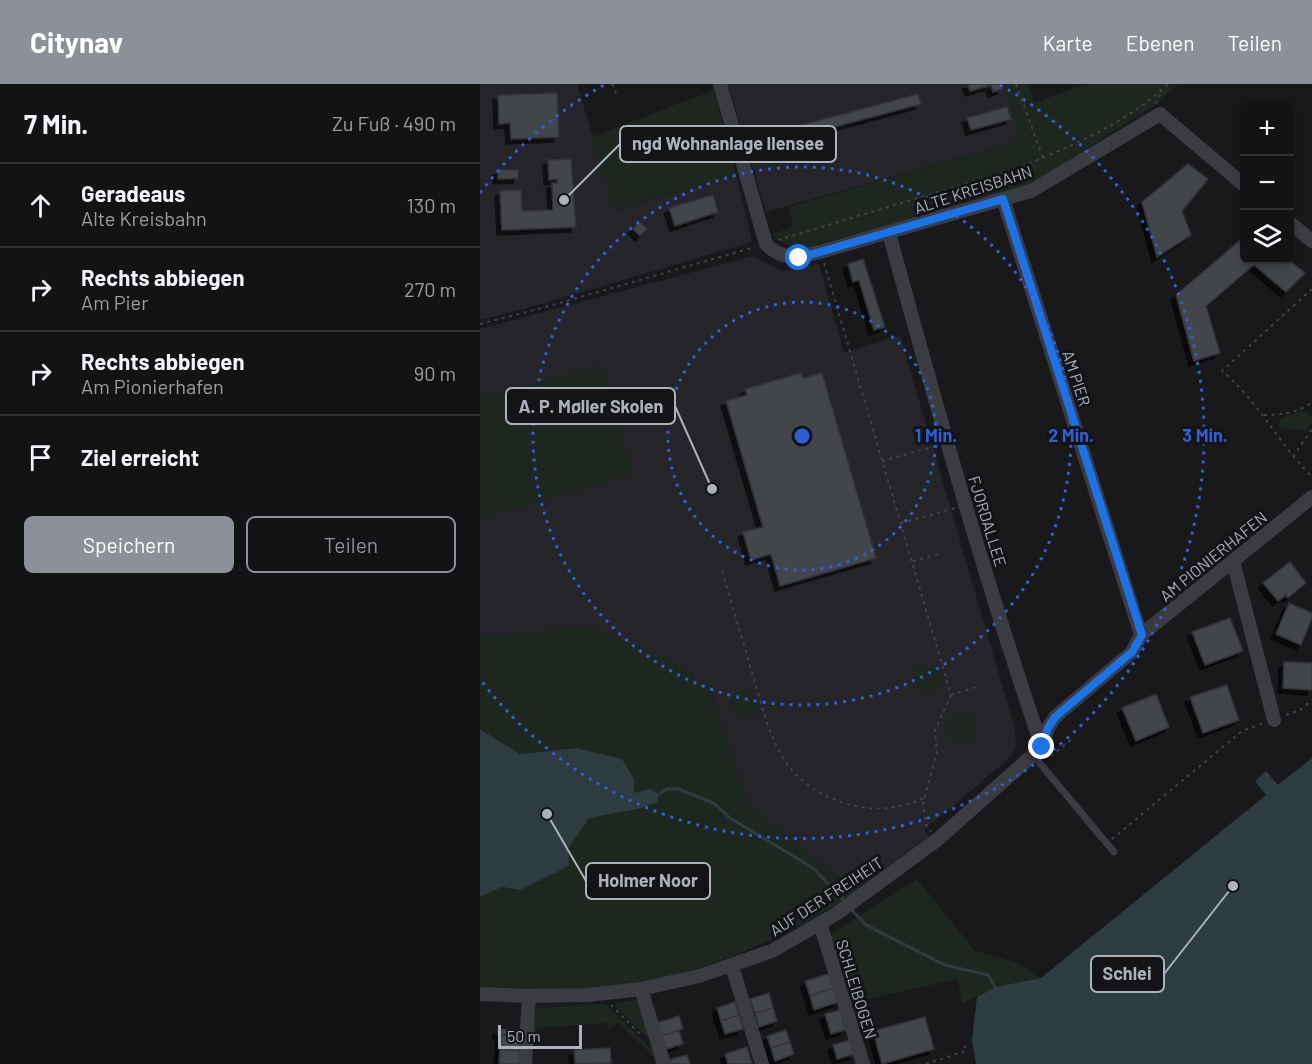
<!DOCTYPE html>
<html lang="de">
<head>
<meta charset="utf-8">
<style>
	:root { --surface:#131315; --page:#202022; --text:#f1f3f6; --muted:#9d9ea0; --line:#323234; --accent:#8c9099 }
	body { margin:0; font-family:Barlow,sans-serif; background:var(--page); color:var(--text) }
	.controls { position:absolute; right:18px; top:18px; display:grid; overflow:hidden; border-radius:9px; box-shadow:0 3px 9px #0003 }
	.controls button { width:54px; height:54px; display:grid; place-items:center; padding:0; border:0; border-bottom:2px solid var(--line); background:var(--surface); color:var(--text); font:30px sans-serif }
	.scale { position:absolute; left:18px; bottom:15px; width:84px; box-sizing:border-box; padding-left:6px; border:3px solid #abb2bc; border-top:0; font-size:16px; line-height:21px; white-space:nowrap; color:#abb2bc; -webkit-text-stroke:4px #141417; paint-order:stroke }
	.stop { position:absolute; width:18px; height:18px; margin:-14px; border:4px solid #1a73e8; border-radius:50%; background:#fff }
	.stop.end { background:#1a73e8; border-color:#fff; box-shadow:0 2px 6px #0008 }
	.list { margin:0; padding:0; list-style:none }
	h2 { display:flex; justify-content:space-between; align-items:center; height:78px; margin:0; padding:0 24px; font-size:26px }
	h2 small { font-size:20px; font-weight:400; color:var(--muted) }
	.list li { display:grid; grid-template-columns:39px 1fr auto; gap:18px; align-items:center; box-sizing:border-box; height:84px; padding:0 24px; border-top:2px solid var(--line) }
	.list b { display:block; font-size:22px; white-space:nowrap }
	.list p { margin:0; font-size:20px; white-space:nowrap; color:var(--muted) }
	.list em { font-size:20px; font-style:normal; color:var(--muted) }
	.actions { display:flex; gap:12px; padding:18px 24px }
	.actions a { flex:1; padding:14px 0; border:2px solid var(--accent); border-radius:9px; text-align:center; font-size:21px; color:var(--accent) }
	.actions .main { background:var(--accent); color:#fff }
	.icon { flex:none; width:33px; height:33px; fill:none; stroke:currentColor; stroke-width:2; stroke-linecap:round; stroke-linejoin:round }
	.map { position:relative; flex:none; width:832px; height:980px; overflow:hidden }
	header { display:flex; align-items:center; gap:36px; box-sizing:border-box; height:84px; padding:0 30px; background:var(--accent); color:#fff }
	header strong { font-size:28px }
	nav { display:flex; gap:33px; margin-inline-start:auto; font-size:21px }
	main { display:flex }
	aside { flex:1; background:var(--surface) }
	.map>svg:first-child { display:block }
	.built { fill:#252529 }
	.green { fill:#1e271f }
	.water { fill:#2e3b41 }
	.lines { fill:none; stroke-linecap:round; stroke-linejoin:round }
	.stream { stroke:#2e3b41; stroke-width:3 }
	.building { fill:#434449; stroke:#333338; stroke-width:1.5; filter:url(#shadow) }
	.path { stroke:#404348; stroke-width:2; stroke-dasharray:3 4.5; stroke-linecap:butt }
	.lane { stroke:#3a3c41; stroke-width:7 }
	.street { stroke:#3a3c41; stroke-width:14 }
	.route { stroke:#1a73e8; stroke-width:8 }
	.ring { fill:none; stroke:#325dd4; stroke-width:3; stroke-dasharray:3 6 }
	.labels { text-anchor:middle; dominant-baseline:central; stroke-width:6; stroke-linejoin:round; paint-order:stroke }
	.street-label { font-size:16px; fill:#abb2bc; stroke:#141417 }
	.centre { fill:#325dd4; stroke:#141417; stroke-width:3 }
	.ring-label { font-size:18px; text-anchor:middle; font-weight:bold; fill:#325dd4; stroke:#141417; stroke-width:6; stroke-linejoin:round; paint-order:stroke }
	.leader { fill:none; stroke:#abb2bc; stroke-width:2 }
	.callout-dot { fill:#abb2bc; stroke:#141417; stroke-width:2 }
	.callout { fill:#141417; stroke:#abb2bc; stroke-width:2 }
	.callout-label { font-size:18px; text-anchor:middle; font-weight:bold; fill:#abb2bc }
</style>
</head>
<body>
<header>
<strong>Citynav</strong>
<nav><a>Karte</a><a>Ebenen</a><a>Teilen</a></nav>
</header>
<main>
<aside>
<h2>7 Min.<small>Zu Fuß · 490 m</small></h2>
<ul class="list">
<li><svg class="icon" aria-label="ahead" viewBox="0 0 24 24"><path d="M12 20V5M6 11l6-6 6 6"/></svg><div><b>Geradeaus</b><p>Alte Kreisbahn</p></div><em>130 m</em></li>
<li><svg class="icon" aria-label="right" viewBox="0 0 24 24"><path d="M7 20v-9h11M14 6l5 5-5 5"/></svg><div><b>Rechts abbiegen</b><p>Am Pier</p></div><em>270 m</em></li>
<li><svg class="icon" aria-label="right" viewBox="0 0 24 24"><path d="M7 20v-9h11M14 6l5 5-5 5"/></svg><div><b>Rechts abbiegen</b><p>Am Pionierhafen</p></div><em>90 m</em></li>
<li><svg class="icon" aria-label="arrive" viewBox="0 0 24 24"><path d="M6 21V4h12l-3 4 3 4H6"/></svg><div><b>Ziel erreicht</b></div></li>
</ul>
<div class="actions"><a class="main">Speichern</a><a>Teilen</a></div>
</aside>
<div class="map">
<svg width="832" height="980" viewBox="0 0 832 980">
	<defs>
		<filter id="shadow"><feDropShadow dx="-5" dy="5" stdDeviation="0" flood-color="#0009"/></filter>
	</defs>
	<rect width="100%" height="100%" fill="#19191c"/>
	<path class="built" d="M 0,0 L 97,0 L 135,127 L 256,91 L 272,158 L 65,219 L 0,236 Z
		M 248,0 L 525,0 L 539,57 L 286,128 Z
		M 273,172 L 302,187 L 339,180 L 364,269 L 420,251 L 535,645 L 536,662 L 531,673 L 444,746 L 449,753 L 377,808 L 268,721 L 230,604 L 0,553 L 0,245 Z"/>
	<path class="green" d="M 525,0 L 548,0 L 554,19 L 606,0 L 698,0 L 676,20 L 548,102 L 326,164 C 311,163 303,161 292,150 L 313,143 L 309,123 L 538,57 Z
		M 234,6 L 256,91 L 134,127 L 112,53 Z
		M 121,281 L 153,391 L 0,435 L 0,315 Z
		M 820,328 L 826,328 L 832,332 L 832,337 L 826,348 C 816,342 806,348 799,342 L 799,338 L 803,334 Z
		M 109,542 L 190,575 L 230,604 L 268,721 L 377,808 C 324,842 269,869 208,887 C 184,895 158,902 133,904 C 89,907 44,906 0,907 L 0,813 L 22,803 L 40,806 L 88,765 L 108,734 L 158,725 L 154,709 L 96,664 L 40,670 L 0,645 L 0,553 Z
		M433 593a15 15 0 1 1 30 0a15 15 0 1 1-30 0Z
		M250 620a15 15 0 1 1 30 0a15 15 0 1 1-30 0Z
		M467 644a15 15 0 1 1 30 0a15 15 0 1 1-30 0Z
		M 437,795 L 495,867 L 536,878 L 561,894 L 515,903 L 482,920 L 478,895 L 374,918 L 349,851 Z
		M 160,916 L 170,953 L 168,954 L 135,922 L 137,919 Z
		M 125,920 L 176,970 L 179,980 L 175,980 L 173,972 L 138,938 L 128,947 L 127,939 L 57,944 L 56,953 L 53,951 L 56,924 Z"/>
	<path class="water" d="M 0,645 L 40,670 L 96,664 L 142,675 L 154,695 L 154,709 L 170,705 L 179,710 L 177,718 L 158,725 L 109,734 L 88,765 L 89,782 L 40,806 L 22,803 L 0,813 Z
		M 832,674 L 832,980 L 496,980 L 492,956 L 497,913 L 515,903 L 561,894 L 786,711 L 775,697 L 786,687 L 798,701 Z"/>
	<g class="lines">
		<path class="stream" d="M 179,710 L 187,705 L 199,705 L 235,720 L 250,734 L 333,784 L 366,819
			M 370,824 L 386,841 L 465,881 L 508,891 L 515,903"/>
	</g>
	<path class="building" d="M 488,0 L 520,0 L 522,5 L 513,8 L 511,1 L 490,7 Z
		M 77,9 L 79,53 L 31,55 L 30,39 L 19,40 L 18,11 Z
		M 438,10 L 441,20 L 317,53 L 314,43 Z
		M 527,23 L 531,35 L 491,46 L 487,34 Z
		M 91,75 L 96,143 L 22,146 L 20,107 L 41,106 L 42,127 L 73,126 L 72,99 L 77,99 L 77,95 L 69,96 L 68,76 Z
		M 708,80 L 728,95 L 702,127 L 711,151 L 677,173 L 662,118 Z
		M 18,86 L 38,86 L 38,94 L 18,95 Z
		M 233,111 L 238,128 L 195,142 L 189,124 Z
		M 160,138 L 167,145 L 160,152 L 153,145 Z
		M 764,153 L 764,176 L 809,176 L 825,189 L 806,208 L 774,181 L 726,222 L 740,269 L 714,277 L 696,211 Z
		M 383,175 L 405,243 L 394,246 L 379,196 L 373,198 L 368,180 Z
		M 321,289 L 323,294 L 342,289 L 396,474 L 300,502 L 291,470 L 271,476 L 263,448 L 283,443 L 246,317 L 267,311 L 265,305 Z
		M 810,478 L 826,499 L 808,514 L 806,511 L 798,517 L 783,499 Z
		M 809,519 L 832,529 L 832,534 L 821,561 L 796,550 Z
		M 750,534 L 763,567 L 725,581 L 712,548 Z
		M 804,578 L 832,579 L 832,606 L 803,604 Z
		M 747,601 L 759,636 L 723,649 L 710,613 Z
		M 676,610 L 689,643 L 656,657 L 642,624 Z
		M 349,890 L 353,904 L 330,912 L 325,897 Z
		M 353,904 L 358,918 L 334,926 L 330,912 Z
		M 289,909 L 293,924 L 275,929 L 270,915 Z
		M 255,918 L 259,931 L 241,937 L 237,924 Z
		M 293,924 L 297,937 L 279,943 L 275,929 Z
		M 360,926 L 365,946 L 351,950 L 345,930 Z
		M 259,931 L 263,945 L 245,950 L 241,937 Z
		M 199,932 L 203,945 L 181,952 L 177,939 Z
		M 445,933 L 454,965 L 402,980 L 393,947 Z
		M 18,945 L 29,946 L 29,951 L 18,951 Z
		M 199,946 L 203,960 L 186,965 L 181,952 Z
		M 306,946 L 310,958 L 291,964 L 287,952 Z
		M 21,951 L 41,952 L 40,967 L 20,965 Z
		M 370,956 L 375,970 L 357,975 L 353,961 Z
		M 310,958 L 314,970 L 295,977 L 291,964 Z
		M 267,963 L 272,980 L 248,980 L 245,970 Z
		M 130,964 L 131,979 L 95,980 L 94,966 Z
		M 20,965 L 40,967 L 39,980 L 19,980 Z
		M 207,971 L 210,980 L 190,980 L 189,976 Z"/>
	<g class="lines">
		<path class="path" d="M 132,0 L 138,14
			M 536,0 L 563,74
			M 676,20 L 681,8
			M 298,156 L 535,85 C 588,64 646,40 688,0
			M 344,179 L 471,611 L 455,646 L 457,669 L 443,719 L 446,741 L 451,748
			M 832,205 L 742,287 C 779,318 799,360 832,393
			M 0,240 L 62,224 L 275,163
			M 180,319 L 189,315
			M 784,331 C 802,331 818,329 832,318
			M 813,373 L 832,345
			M 402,377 L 456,362
			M 421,439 L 475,424
			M 433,477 L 459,470
			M 242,487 C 252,521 262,554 272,588 C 290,649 298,700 368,720 C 393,728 420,725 444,714
			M 471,611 L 499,602
			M 806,631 L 820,626 L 832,616
			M 571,672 L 591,656
			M 632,755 L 762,647 L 784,639
			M 131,921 L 161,951
			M 446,980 L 486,967 L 484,960"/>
		<path class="lane" d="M 553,671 L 634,768"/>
		<path class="street" d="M 240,0 L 286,160 C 302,177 319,173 340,168 L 551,107 L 680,30 L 764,101
			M 523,115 L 661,551
			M 810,139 L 832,157
			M 409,149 C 456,321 504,494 562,663
			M 753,477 L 794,636
			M 340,839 L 383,980
			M 252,882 L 282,980
			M 161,905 L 184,980
			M 0,910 L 49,912 L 108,911 L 161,905 L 219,892 L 292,867 L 356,830 L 457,756 L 562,663 L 568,644 L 575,633 L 652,568 L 661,551 L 832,413
			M 45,980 L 49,912"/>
	</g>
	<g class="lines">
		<path class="route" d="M 319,174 L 523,115 L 662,551 L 652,568 L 575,633 L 568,644 L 562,663"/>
	</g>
	<g class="ring">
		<circle cx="322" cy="352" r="134"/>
		<circle cx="322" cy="352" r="269"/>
		<path d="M0 109A403 403 0 0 1 124 1M520 1A403 403 0 1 1 0 595"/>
	</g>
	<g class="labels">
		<g class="street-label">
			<text transform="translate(493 105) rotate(-18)">ALTE KREISBAHN</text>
			<text transform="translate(597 294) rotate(72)">AM PIER</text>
			<text transform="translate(508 437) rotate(73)">FJORDALLEE</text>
			<text transform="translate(733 472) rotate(-39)">AM PIONIERHAFEN</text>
			<text transform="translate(346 812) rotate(-33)">AUF DER FREIHEIT</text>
			<text transform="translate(377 905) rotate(73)">SCHLEIBOGEN</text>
		</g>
	</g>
	<circle cx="322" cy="352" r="9" class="centre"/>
	<g class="ring-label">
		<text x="456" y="358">1 Min.</text>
		<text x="591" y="358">2 Min.</text>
		<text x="725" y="358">3 Min.</text>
	</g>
	<path class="leader" d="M84 116L140 60M232 405L195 322M67 730L106 797M753 802L684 890"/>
	<g class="callout-dot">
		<circle cx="84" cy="116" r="6"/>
		<circle cx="232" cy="405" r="6"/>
		<circle cx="67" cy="730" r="6"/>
		<circle cx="753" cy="802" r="6"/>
	</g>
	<g class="callout">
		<rect x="140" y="42" width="216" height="36" rx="6"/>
		<rect x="26" y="304" width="169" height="36" rx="6"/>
		<rect x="106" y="779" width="124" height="36" rx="6"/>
		<rect x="611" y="872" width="73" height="36" rx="6"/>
	</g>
	<g class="callout-label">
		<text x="248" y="66">ngd Wohnanlage Ilensee</text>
		<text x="111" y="329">A. P. Møller Skolen</text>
		<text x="168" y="803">Holmer Noor</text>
		<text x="647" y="896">Schlei</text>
	</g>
</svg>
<div class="controls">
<button>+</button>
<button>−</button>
<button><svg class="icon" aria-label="layers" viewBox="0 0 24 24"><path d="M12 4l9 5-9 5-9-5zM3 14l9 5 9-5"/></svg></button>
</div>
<div class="scale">50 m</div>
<div class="stop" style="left:319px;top:174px"></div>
<div class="stop end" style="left:562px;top:663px"></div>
</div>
</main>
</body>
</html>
